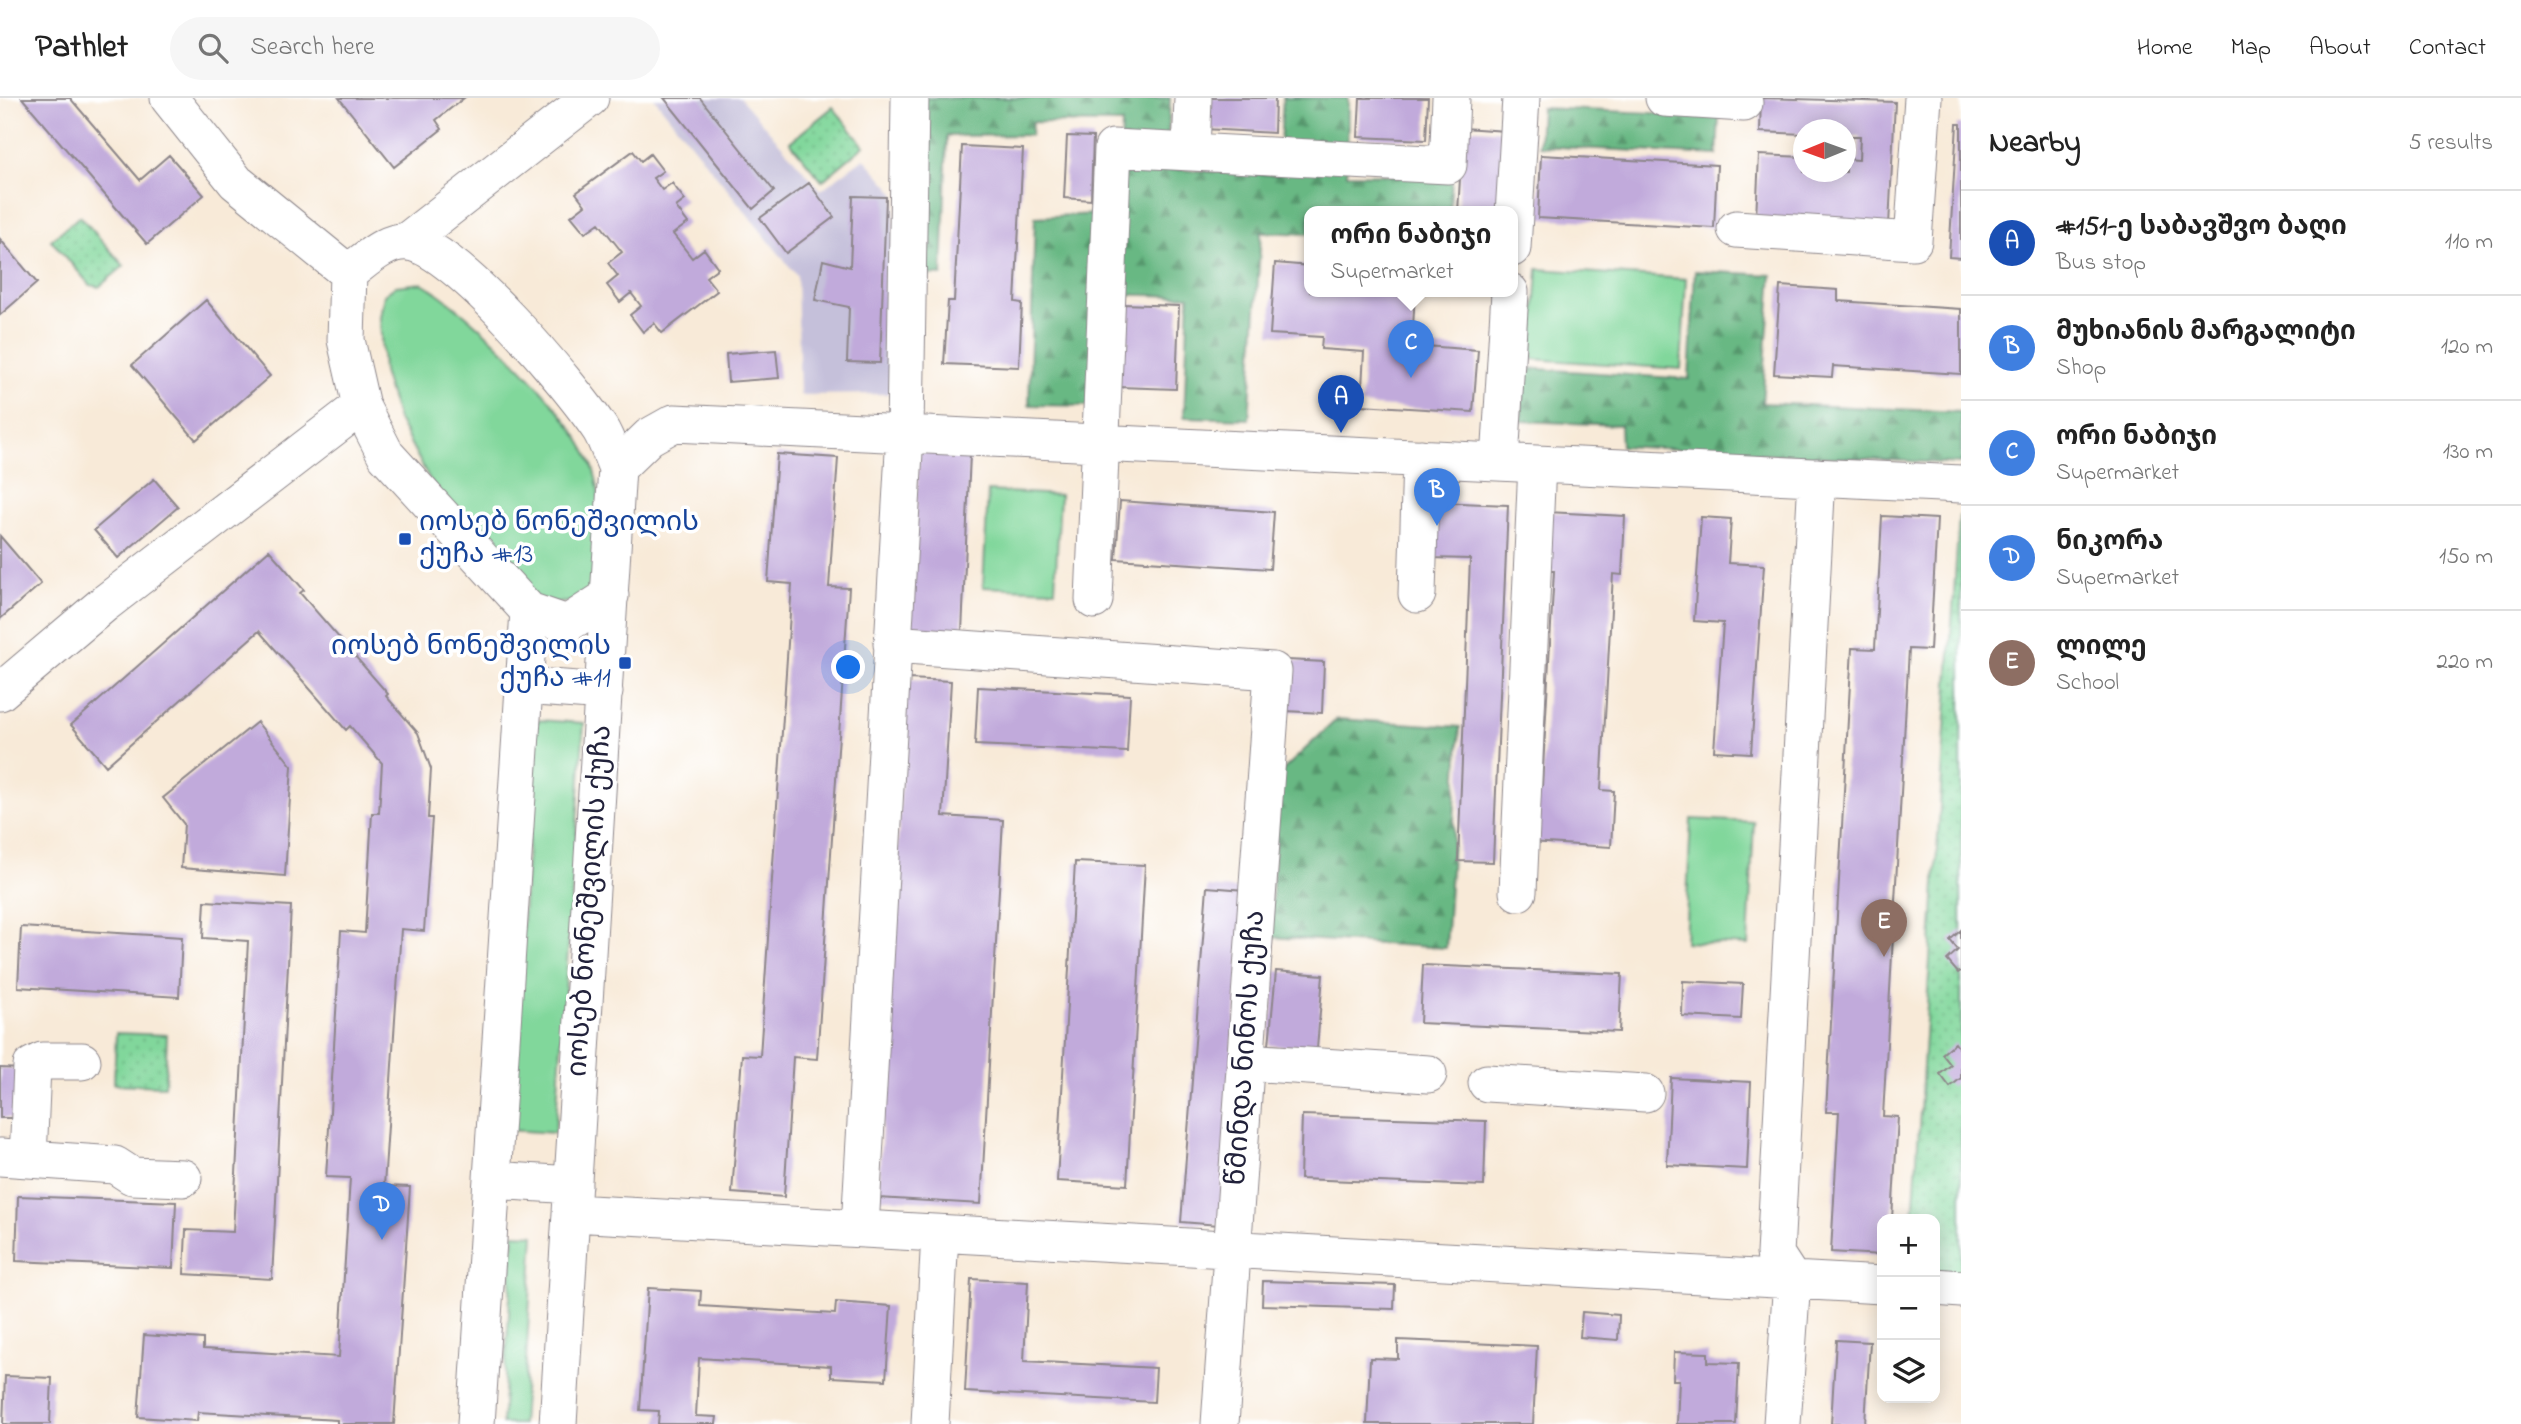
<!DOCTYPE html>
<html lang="en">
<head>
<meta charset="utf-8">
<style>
	:root { --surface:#fff; --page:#f6f6f6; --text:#222; --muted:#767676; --line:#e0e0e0; --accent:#ea580c }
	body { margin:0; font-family:"Indie Flower","Noto Sans Georgian",sans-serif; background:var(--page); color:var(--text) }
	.controls { position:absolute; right:21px; bottom:21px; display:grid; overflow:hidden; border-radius:14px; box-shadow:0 4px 18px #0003 }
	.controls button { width:63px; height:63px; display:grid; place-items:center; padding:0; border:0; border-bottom:2px solid var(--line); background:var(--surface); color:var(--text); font:35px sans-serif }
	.compass { position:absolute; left:1793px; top:21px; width:63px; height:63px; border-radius:50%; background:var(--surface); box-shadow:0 4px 18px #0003; rotate:269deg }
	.you { position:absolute; left:849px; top:570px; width:24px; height:24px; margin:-18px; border:5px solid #fff; border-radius:50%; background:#1a73e8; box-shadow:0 0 0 10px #1a73e833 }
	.badge { display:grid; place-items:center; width:46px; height:46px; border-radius:50%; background:var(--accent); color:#fff; font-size:23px; font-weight:700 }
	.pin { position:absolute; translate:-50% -58px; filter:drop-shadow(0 2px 4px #0008) }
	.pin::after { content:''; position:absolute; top:37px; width:24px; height:21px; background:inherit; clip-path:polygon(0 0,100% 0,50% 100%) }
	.popup { position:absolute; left:1304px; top:108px; width:214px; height:91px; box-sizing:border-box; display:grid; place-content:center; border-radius:14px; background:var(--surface); filter:drop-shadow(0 2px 5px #0005); font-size:23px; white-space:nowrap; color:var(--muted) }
	.popup b { font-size:26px; color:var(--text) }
	.popup::after { content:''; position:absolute; left:50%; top:100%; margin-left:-14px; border:14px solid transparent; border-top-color:var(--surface) }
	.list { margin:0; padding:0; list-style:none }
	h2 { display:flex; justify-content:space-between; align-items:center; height:91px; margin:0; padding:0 28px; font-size:30px }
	h2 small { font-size:23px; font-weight:400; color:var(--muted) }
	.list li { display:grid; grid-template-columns:46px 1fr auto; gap:21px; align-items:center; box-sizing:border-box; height:105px; padding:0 28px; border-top:2px solid var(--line) }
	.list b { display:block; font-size:26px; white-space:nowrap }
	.list p { margin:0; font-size:23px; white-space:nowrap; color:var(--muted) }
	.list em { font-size:23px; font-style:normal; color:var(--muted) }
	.icon { flex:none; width:38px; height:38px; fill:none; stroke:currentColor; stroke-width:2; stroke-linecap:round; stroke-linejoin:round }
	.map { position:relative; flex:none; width:1961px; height:1326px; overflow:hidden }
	header { display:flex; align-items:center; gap:42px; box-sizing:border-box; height:98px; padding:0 35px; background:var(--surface); border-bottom:2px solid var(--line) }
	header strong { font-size:33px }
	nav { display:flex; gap:38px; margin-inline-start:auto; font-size:24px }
	.search { width:490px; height:63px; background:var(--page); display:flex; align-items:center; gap:18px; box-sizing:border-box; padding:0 24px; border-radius:38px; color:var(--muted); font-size:26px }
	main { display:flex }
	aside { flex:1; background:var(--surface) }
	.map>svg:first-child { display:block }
	.industrial { fill:#c5c0da }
	.green { fill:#81d79b; stroke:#527c6b; stroke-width:2 }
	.forest { fill:url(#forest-firs); stroke:#456d5f; stroke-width:2 }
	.park { fill:url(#park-dots); stroke:#527c6b; stroke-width:2 }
	.building { fill:#c1aadb }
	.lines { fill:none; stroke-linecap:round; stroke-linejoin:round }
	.minor-casing { stroke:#8d868a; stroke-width:39 }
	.minor { stroke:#fff; stroke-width:37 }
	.transit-dot { fill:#1a4fb4; stroke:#fff; stroke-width:2.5 }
	.labels { text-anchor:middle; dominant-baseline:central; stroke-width:7; stroke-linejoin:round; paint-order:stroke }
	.transit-label { font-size:28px; fill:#164399; stroke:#fff; text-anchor:start }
	.street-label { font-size:28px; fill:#22223b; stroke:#fff }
</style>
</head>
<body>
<header>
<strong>Pathlet</strong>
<div class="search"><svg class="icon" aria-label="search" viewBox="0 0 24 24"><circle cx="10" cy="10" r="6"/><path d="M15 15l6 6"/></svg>Search here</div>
<nav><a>Home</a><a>Map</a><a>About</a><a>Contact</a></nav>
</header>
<main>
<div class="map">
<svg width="1961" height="1326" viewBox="0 0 1961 1326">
	<defs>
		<pattern id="forest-firs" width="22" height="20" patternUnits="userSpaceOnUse" patternTransform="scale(1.75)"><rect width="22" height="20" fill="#68b883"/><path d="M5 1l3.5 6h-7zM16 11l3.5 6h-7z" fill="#55956c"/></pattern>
		<pattern id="park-dots" width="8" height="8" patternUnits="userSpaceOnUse" patternTransform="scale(1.75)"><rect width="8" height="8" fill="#81d79b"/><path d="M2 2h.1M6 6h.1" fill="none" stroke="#6fb886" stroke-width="1.8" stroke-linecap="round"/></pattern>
	</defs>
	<rect width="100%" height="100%" fill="#fff"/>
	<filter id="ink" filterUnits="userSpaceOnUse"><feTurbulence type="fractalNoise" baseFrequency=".0143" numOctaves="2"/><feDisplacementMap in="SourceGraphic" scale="14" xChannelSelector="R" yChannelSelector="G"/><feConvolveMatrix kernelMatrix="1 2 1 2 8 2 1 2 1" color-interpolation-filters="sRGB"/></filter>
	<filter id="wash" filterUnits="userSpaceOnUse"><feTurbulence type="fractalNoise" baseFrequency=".00686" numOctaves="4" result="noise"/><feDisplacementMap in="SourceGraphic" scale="28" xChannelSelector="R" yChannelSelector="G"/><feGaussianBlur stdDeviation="1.57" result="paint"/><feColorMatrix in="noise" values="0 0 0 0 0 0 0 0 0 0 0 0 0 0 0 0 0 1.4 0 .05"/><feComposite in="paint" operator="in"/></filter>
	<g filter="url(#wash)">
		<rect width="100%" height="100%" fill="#f8ead8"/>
		<path class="industrial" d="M 654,0 L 740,0 L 821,92 L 864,60 L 895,95 L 889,296 L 800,297 L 797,178 Z"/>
		<path class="green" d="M 1538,171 L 1686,181 L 1681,271 L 1532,261 Z
			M 422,185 C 470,213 580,320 594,373 C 601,395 600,419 598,442 C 596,468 598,481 583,503 L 557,505 L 531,501 L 439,399 L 398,322 L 383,274 L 380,219 L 384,197 L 396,188 Z
			M 988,393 L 1060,397 L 1055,492 L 983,489 Z
			M 537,622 L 584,625 L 555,1035 L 508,1032 Z
			M 1691,721 L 1754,724 L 1748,847 L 1685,844 Z
			M 514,1136 L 534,1137 L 522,1326 L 502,1326 Z"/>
		<path class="forest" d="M 921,0 L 1170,0 L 1166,71 L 1278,77 L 1283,0 L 1348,0 L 1347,76 L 1452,78 L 1450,114 L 1310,114 L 1309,136 L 1261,134 L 1249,321 L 1184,319 L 1189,198 L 1098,196 L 1094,308 L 1029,307 L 1035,119 L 1118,115 L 1122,25 L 1032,24 L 1031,37 L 947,38 L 942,177 L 918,176 Z
			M 1541,10 L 1719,18 L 1717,57 L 1539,48 Z
			M 1695,173 L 1772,177 L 1762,305 L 1961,314 L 1961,366 L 1621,348 L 1620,327 L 1521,323 L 1525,270 L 1689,281 Z
			M 1337,621 L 1460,629 L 1446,850 L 1270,839 L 1279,676 Z"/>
		<path class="park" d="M 833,9 L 864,48 L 822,83 L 790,44 Z
			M 80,118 L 124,168 L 99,189 L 90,187 L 51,142 Z
			M 1959,418 L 1961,418 L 1961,1175 L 1935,1173 L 1935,1121 L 1913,1121 Z
			M 116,935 L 167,937 L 165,988 L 114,986 Z"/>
		<g id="blocks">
			<path class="building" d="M 22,0 L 70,0 L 140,82 L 169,57 L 204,97 L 147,146 Z
				M 339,0 L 464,0 L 436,22 L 442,31 L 394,69 Z
				M 664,0 L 700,0 L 774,93 L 753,111 Z
				M 1207,0 L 1275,0 L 1274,35 L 1205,31 Z
				M 1360,0 L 1428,0 L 1426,42 L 1358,39 Z
				M 1761,0 L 1895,4 L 1889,128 L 1756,121 L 1759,57 L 1804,59 L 1804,74 L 1846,74 L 1846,61 L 1859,62 L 1860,38 L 1846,38 L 1846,32 L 1804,32 L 1804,36 L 1760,34 Z
				M 1957,26 L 1961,26 L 1961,160 L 1949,159 Z
				M 1463,30 L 1506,33 L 1501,114 L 1458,114 Z
				M 1067,38 L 1093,39 L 1091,102 L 1064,100 Z
				M 962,48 L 1023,51 L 1015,204 L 1022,205 L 1019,269 L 944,266 L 948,203 L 954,203 Z
				M 633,53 L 641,63 L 650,56 L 663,73 L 653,80 L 662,92 L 672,85 L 685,102 L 676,109 L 688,125 L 673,136 L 692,160 L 704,151 L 718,170 L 706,179 L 717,193 L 662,235 L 654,225 L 643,234 L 630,217 L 641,208 L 631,195 L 620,204 L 607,187 L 618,178 L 608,165 L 622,154 L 599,125 L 585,135 L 571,118 L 585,107 L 576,95 Z
				M 1541,57 L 1717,67 L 1714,130 L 1538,120 Z
				M 809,85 L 834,119 L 786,155 L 760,120 Z
				M 853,98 L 886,99 L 880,265 L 847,264 L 849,209 L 815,202 L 823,162 L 850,169 Z
				M 0,141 L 37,185 L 0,217 Z
				M 1275,165 L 1310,168 L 1310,194 L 1415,194 L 1412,247 L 1478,252 L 1473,314 L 1361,307 L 1364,254 L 1321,251 L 1322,239 L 1270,236 Z
				M 1780,188 L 1838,192 L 1838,203 L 1961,211 L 1961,276 L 1833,268 L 1832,279 L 1774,276 Z
				M 206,202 L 270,278 L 196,342 L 132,267 Z
				M 1122,206 L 1179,208 L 1176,291 L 1119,289 Z
				M 776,252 L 779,280 L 728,284 L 726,256 Z
				M 919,354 L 970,356 L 962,534 L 910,531 Z
				M 777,356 L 838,360 L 829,489 L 849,490 L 817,961 L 793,959 L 784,1099 L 732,1095 L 742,957 L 760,958 L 792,486 L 768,484 Z
				M 154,381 L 178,409 L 118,460 L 94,432 Z
				M 1120,403 L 1274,414 L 1270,471 L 1116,461 Z
				M 1435,404 L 1508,407 L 1493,764 L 1458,763 L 1470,461 L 1433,460 Z
				M 1547,414 L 1625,418 L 1622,477 L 1613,476 L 1601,692 L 1614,693 L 1611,749 L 1530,744 L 1533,688 L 1542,689 L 1554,473 L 1545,473 Z
				M 1882,418 L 1937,421 L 1930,552 L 1909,551 L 1883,1018 L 1898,1019 L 1892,1121 L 1882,1121 L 1882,1157 L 1831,1154 L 1839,1014 L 1826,1014 L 1852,550 L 1875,551 Z
				M 1701,419 L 1731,421 L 1728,465 L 1764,467 L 1751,655 L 1714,653 L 1723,525 L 1694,523 Z
				M 0,438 L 41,486 L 0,521 Z
				M 269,452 L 304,492 L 300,495 L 388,596 L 386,598 L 418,635 L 431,671 L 428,720 L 432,720 L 424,833 L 401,831 L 384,1088 L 410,1089 L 394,1326 L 337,1326 L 337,1322 L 198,1314 L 197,1323 L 138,1319 L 144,1237 L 203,1241 L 203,1251 L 339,1259 L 350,1080 L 326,1079 L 341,833 L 365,835 L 372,715 L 379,715 L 382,665 L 350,628 L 346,632 L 259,533 L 106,668 L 71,627 Z
				M 1288,562 L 1324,564 L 1322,615 L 1286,613 Z
				M 907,581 L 951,583 L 943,718 L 1003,722 L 981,1106 L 878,1100 Z
				M 978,589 L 1130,597 L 1127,654 L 975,647 Z
				M 257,624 L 292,668 L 285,778 L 181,770 L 184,726 L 163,700 Z
				M 1075,764 L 1145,767 L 1127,1087 L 1057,1083 Z
				M 1207,789 L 1245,792 L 1219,1127 L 1181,1124 Z
				M 205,803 L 291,808 L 272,1181 L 184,1176 L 186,1132 L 233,1134 L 248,843 L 203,840 Z
				M 21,829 L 182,839 L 179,899 L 18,889 Z
				M 1961,832 L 1961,873 L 1958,875 L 1947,862 L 1958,852 L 1950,842 Z
				M 1423,867 L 1622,876 L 1619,934 L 1420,925 Z
				M 1276,873 L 1323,877 L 1317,951 L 1269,947 Z
				M 1683,883 L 1743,886 L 1741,921 L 1682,918 Z
				M 1955,945 L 1961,953 L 1961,980 L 1950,989 L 1940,976 L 1951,967 L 1942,956 Z
				M 0,970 L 23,971 L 21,1020 L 0,1020 Z
				M 1671,980 L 1751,984 L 1747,1071 L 1667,1067 Z
				M 1302,1017 L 1486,1023 L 1484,1088 L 1300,1081 Z
				M 18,1098 L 176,1104 L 173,1170 L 16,1163 Z
				M 971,1181 L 1028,1184 L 1024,1263 L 1156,1270 L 1154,1304 L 965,1294 Z
				M 1263,1183 L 1395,1187 L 1394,1211 L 1262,1207 Z
				M 648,1190 L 701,1193 L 700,1208 L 835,1216 L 836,1204 L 891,1208 L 886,1282 L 831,1279 L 831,1268 L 699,1260 L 696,1318 L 717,1319 L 716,1326 L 658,1326 L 659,1313 L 640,1312 Z
				M 1582,1214 L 1619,1217 L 1618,1242 L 1580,1239 Z
				M 1398,1242 L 1537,1248 L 1533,1326 L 1367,1326 L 1370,1260 L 1398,1261 Z
				M 1836,1242 L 1870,1244 L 1865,1326 L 1831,1326 Z
				M 1674,1254 L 1708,1255 L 1708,1264 L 1739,1265 L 1736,1326 L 1677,1326 L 1679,1282 L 1673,1282 Z
				M 5,1278 L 52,1280 L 50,1326 L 3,1326 Z"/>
		</g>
	</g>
	<g filter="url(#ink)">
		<use href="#blocks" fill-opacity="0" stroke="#8d868a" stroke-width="2"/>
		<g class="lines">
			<defs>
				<path id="minor" d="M 169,0 L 236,84 L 348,175
					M 1664,0 L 1744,5
					M 1191,54 L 1193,0
					M 1736,131 L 1913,143 L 1923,0
					M 407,143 L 590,0
					M 1512,150 L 1521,0
					M 348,175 C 365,163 385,142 408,144 C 455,148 572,289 600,331 C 607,342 611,357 617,370 L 558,1326
					M 348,175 L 346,242 L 361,308 L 386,357 L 529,513 L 476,1326
					M 1500,364 L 1510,194
					M 617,370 L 649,339 L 674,325 L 1961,386
					M 1417,496 L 1421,360
					M 1094,502 L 1113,50 L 1448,67 L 1451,0
					M 529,513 L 567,526 L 610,498
					M 892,546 L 1273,573 L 1220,1326
					M 524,588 L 604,594
					M 0,594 L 104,506 L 361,308
					M 1518,794 L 1537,366
					M 1246,964 L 1428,976
					M 1487,985 L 1645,995
					M 0,1059 L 115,1067 L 132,1078 L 183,1080
					M 28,1061 L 32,968 L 42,963 L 82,963
					M 492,1082 L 573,1087
					M 572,1115 L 1882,1187
					M 860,1130 L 905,336 L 910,0
					M 1935,1189 L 1961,1191
					M 930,1326 L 940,1136
					M 1782,1326 L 1792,1182 L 1775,1156 L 1817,379"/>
			</defs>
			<use href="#minor" class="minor-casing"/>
			<use href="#minor" class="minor"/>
		</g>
	</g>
	<g class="transit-dot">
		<rect x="398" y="434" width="14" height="14" rx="3.5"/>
		<rect x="618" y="558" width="14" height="14" rx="3.5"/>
	</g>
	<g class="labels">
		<g class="transit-label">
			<text x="419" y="425">იოსებ ნონეშვილის<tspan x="419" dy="32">ქუჩა #13</tspan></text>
			<text x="611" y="549" text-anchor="end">იოსებ ნონეშვილის<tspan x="611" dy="32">ქუჩა #11</tspan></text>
		</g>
		<g class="street-label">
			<text transform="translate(591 803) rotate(-86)">იოსებ ნონეშვილის ქუჩა</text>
			<text transform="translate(1247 950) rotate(-86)">წმინდა ნინოს ქუჩა</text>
		</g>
	</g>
</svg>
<div class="controls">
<button>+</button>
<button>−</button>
<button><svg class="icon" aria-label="layers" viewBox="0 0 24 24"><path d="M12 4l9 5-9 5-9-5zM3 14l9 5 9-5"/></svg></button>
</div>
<svg class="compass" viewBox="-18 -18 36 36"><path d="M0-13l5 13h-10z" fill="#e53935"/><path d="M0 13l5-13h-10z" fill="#767676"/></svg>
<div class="you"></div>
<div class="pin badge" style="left:1341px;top:335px;background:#1a4fb4">A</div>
<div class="pin badge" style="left:1437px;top:428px;background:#3f7fe0">B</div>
<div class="pin badge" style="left:1411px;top:280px;background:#3f7fe0">C</div>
<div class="popup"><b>ორი ნაბიჯი</b>Supermarket</div>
<div class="pin badge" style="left:382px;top:1142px;background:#3f7fe0">D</div>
<div class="pin badge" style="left:1884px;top:859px;background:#8d6e63">E</div>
</div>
<aside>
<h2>Nearby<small>5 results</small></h2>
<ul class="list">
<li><span class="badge" style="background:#1a4fb4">A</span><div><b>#151-ე საბავშვო ბაღი</b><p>Bus stop</p></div><em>110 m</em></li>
<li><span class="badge" style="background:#3f7fe0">B</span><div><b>მუხიანის მარგალიტი</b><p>Shop</p></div><em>120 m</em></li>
<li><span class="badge" style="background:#3f7fe0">C</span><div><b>ორი ნაბიჯი</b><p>Supermarket</p></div><em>130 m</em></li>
<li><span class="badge" style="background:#3f7fe0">D</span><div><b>ნიკორა</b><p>Supermarket</p></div><em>150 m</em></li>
<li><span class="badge" style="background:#8d6e63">E</span><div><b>ლილე</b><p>School</p></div><em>220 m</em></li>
</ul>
</aside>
</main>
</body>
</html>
